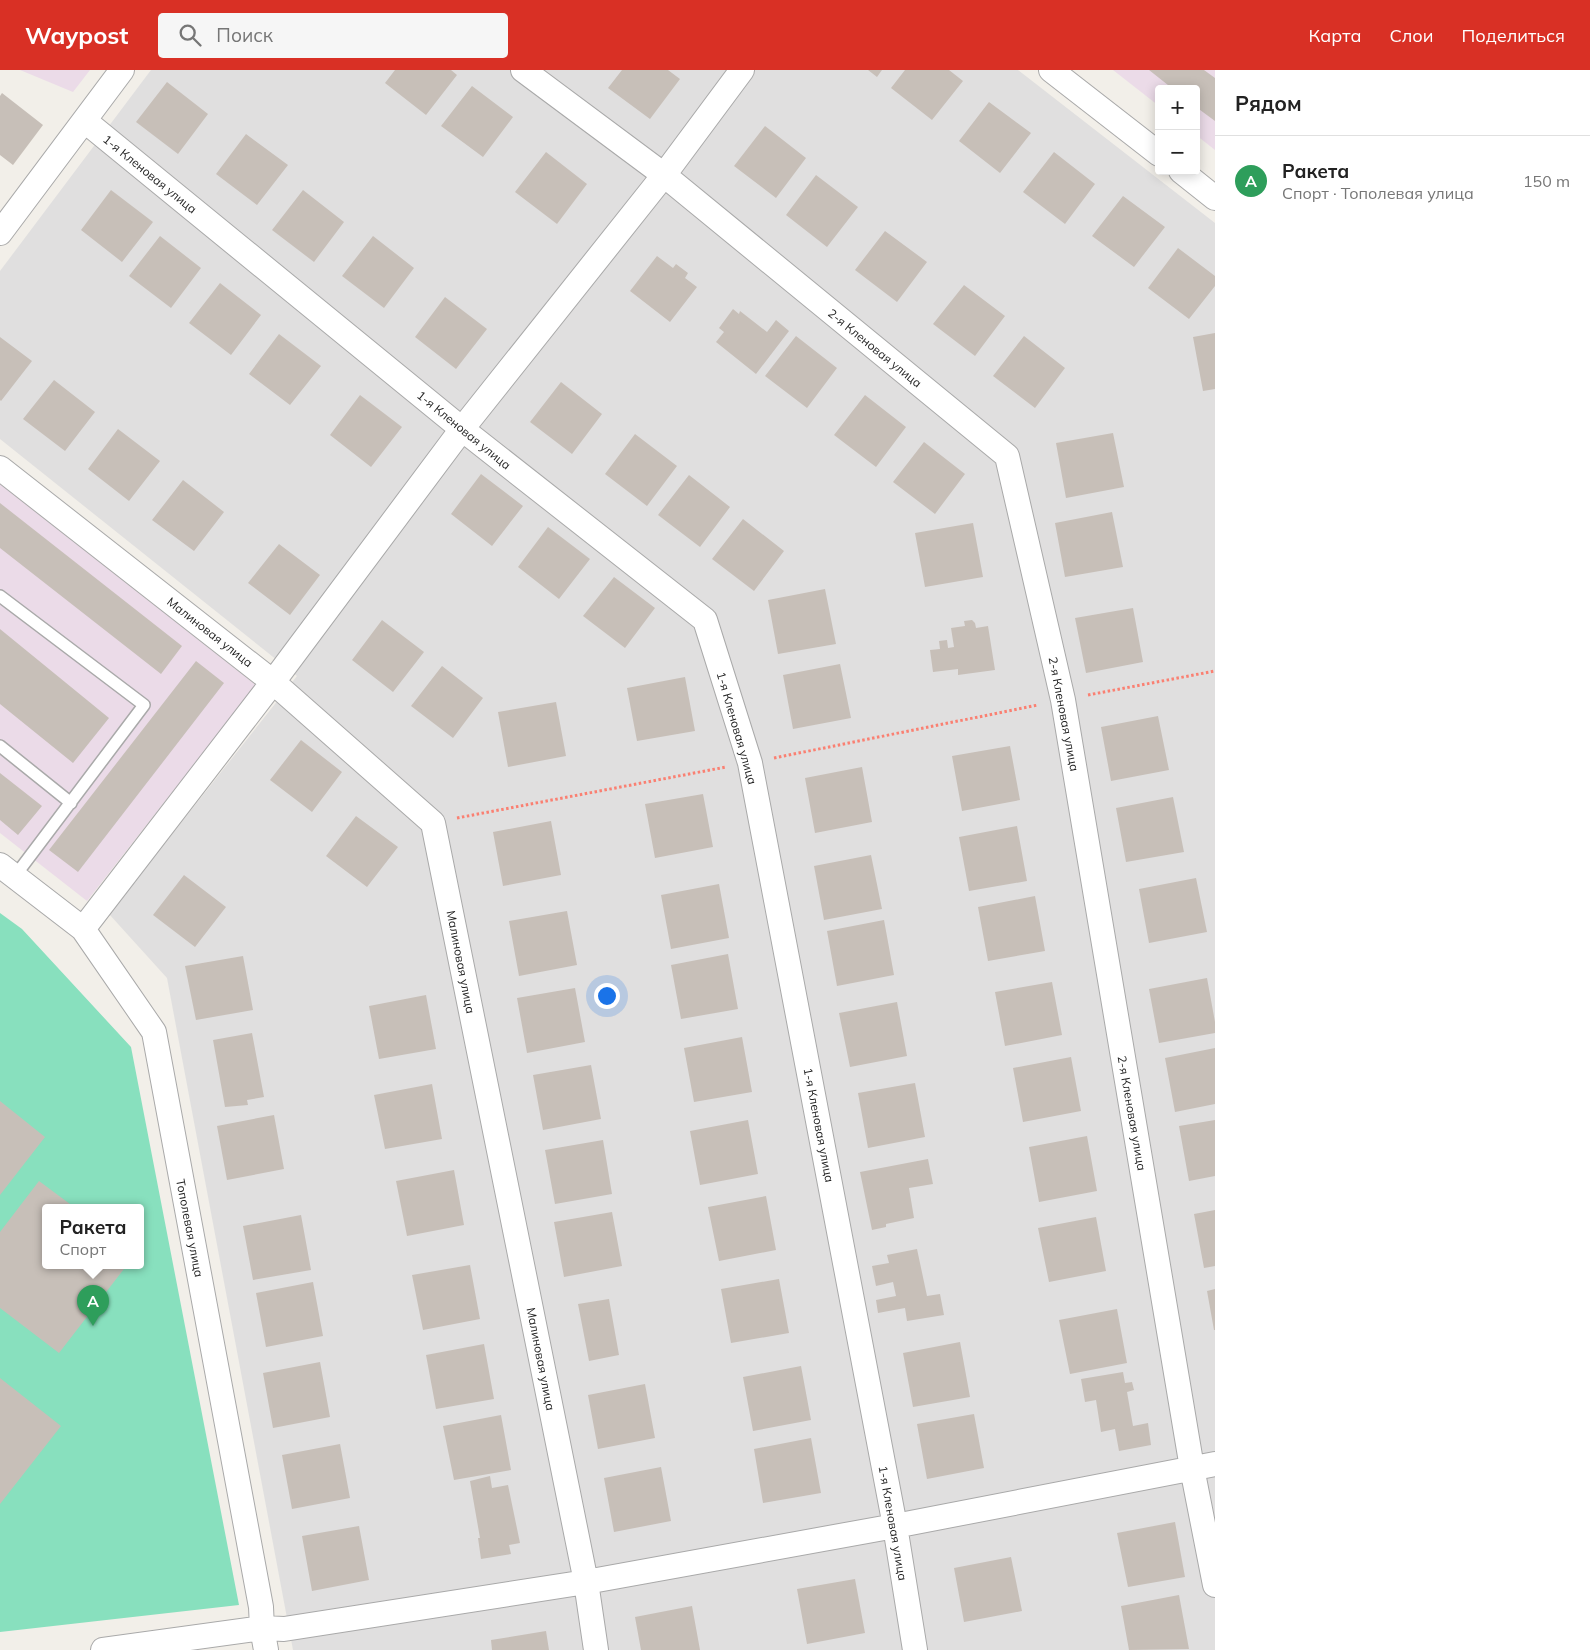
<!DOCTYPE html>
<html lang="ru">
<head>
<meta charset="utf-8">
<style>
	:root { --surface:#fff; --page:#f6f6f6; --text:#222; --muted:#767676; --line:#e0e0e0; --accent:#d93025 }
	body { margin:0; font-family:Mulish,sans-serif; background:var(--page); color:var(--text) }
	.controls { position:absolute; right:15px; top:15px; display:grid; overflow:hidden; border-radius:5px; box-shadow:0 2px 12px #0003 }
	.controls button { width:45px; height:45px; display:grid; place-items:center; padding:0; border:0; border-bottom:1px solid var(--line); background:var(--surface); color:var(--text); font:25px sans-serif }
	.you { position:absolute; left:606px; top:925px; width:18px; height:18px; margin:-12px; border:4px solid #fff; border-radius:50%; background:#1a73e8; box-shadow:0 0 0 8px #1a73e833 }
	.badge { display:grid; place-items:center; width:32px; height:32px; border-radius:50%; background:var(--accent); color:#fff; font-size:16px; font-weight:700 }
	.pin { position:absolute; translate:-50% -41px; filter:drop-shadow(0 1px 2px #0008) }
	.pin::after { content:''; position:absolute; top:26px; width:18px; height:15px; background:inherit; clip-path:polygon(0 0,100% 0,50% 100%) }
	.popup { position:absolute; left:42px; top:1134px; width:102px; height:65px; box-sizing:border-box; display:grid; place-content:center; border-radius:5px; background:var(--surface); filter:drop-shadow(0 1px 4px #0005); font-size:16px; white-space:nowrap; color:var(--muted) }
	.popup b { font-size:19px; color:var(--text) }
	.popup::after { content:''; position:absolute; left:50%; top:100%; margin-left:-10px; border:10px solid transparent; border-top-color:var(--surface) }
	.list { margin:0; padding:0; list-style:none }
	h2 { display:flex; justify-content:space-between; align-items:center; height:65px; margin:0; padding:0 20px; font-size:21px }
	h2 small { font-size:16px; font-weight:400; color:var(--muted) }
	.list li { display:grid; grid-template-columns:32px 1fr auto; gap:15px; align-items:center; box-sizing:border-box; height:90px; padding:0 20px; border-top:1px solid var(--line) }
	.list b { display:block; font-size:19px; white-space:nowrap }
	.list p { margin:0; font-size:16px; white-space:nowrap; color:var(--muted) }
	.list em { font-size:16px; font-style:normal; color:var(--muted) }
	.icon { flex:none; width:28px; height:28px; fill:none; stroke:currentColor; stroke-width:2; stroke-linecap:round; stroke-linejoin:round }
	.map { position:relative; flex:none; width:1215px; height:1580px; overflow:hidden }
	header { display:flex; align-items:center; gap:30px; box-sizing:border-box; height:70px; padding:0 25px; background:var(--accent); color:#fff }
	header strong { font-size:24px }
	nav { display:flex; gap:28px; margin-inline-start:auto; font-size:18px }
	.search { width:350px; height:45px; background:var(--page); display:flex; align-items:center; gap:12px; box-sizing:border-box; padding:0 18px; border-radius:5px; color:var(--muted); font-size:19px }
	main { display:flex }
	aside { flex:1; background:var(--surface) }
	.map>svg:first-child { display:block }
	.residential { fill:#e0dfdf }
	.industrial { fill:#ebdbe8 }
	.pitch { fill:#88e0be; fill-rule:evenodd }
	.building { fill:#c7bfb8 }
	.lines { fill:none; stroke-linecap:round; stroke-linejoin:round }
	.service-casing { stroke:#a9a9a9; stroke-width:14 }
	.minor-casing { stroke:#a9a9a9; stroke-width:26 }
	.path { stroke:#fa8072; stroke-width:3; stroke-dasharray:2.5 2.5; stroke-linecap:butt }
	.service { stroke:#fff; stroke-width:11 }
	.minor { stroke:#fff; stroke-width:24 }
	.labels { text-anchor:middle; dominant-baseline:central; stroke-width:4; stroke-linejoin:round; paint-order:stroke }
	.street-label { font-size:12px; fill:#222; stroke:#fff }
</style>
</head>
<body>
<header>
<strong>Waypost</strong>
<div class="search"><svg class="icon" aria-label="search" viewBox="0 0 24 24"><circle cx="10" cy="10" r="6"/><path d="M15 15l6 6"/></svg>Поиск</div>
<nav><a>Карта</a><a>Слои</a><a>Поделиться</a></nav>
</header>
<main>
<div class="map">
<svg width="1215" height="1580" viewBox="0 0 1215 1580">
	<rect width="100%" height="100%" fill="#f2efe9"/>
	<path class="residential" d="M 151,0 L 1018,0 L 1215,153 L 1215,1580 L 293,1580 L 167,908 L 109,844 L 297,606 L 0,369 L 0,201 Z"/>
	<path class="industrial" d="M 20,0 L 90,0 L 73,22 Z
		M 1113,0 L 1215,0 L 1215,80 L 1196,65 L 1196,19 L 1159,19 L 1159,36 Z
		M 0,414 L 256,615 L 87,831 L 0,763 Z"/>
	<path class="pitch" d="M 0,843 L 22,859 L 131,977 L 239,1535 L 0,1562 ZM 46,1137 L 140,1137 L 140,1195 L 46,1195 Z"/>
	<path class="building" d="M 395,0 L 451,0 L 457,5 L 426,45 L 385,13 Z
		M 622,0 L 668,0 L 680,9 L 650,49 L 608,18 Z
		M 868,0 L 882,0 L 877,7 Z
		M 905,0 L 949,0 L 963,11 L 932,50 L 891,18 Z
		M 1149,0 L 1204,0 L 1215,8 L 1215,51 L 1196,37 L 1196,19 L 1173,19 Z
		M 167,12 L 208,44 L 178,84 L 136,52 Z
		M 472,16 L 513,47 L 483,87 L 441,56 Z
		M 2,23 L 43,55 L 13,95 L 0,85 L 0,26 Z
		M 989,32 L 1031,63 L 1000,103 L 959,71 Z
		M 765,56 L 806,88 L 776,128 L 734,96 Z
		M 246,64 L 288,95 L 257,135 L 216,104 Z
		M 546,82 L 587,114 L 557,154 L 515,122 Z
		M 1054,82 L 1095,114 L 1065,154 L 1023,122 Z
		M 816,105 L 858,137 L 827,177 L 786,145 Z
		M 111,120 L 153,152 L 122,192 L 81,160 Z
		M 303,120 L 344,152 L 314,192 L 272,160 Z
		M 1123,126 L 1165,157 L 1134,197 L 1092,166 Z
		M 885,161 L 927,192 L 897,232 L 855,200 Z
		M 160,166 L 201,198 L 171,238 L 129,206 Z
		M 373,166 L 414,198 L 384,238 L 342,206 Z
		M 1178,178 L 1215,206 L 1215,216 L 1189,249 L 1148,218 Z
		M 657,186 L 673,198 L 676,194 L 688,203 L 685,208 L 697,217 L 670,252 L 630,221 Z
		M 220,213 L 261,245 L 231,285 L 189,253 Z
		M 964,215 L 1005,246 L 975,286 L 933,254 Z
		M 445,227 L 487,259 L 456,299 L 415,267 Z
		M 733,239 L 739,244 L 740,241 L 767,262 L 776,250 L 789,261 L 756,304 L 716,272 L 724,262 L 719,258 Z
		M 1215,263 L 1215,319 L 1203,321 L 1193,267 Z
		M 279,264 L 321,296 L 290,335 L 249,304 Z
		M 796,266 L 837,298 L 807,338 L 765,306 Z
		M 1024,266 L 1065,298 L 1035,338 L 993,306 Z
		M 0,267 L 32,291 L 1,331 L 0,330 Z
		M 54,310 L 95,342 L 65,381 L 23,349 Z
		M 561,312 L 602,344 L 572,384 L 530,352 Z
		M 360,325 L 402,357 L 371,397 L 330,365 Z
		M 865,325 L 906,357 L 876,397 L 834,365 Z
		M 118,359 L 160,391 L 129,431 L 88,399 Z
		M 1113,363 L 1124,417 L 1066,428 L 1056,373 Z
		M 635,364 L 677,396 L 647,436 L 605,404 Z
		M 924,372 L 965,404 L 935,444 L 893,412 Z
		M 481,404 L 523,436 L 492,476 L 451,444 Z
		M 689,405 L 730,437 L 700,477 L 658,445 Z
		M 183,410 L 224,442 L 194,481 L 152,450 Z
		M 0,433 L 182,576 L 161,604 L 0,478 Z
		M 1112,442 L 1123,497 L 1065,507 L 1055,453 Z
		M 743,449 L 784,481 L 754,521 L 712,489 Z
		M 973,453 L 983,507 L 925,517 L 915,463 Z
		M 548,457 L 590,489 L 559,529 L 518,497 Z
		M 279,474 L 320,505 L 290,545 L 248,513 Z
		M 614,507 L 655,538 L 625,578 L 583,546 Z
		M 825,519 L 836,574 L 778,584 L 768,530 Z
		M 1133,538 L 1143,592 L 1086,603 L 1075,548 Z
		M 382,550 L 424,582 L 393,622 L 352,590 Z
		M 972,550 L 975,553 L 976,558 L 988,556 L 995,600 L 958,605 L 958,599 L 933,602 L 930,580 L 940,579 L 939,571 L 947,570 L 948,578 L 954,577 L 951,558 L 965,556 L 964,551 Z
		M 0,559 L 109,648 L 73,693 L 0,634 Z
		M 196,591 L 224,613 L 78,802 L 49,780 Z
		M 840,594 L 851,648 L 793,659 L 783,605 Z
		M 442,596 L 483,628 L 453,668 L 411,636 Z
		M 685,607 L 695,661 L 637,671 L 627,618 Z
		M 556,632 L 566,686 L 508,697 L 498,642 Z
		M 1158,646 L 1169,700 L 1111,711 L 1101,657 Z
		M 301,670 L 342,702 L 312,742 L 270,710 Z
		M 1010,676 L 1020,730 L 962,741 L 952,686 Z
		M 862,697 L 872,752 L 815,763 L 805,708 Z
		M 0,703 L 42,736 L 18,765 L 0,750 Z
		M 703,724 L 713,777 L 655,788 L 645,734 Z
		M 1173,727 L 1184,782 L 1126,792 L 1116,738 Z
		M 356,746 L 398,777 L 367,817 L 326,786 Z
		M 551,751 L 561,805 L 503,816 L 493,762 Z
		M 1017,756 L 1027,811 L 969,821 L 959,767 Z
		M 871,785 L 882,839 L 824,850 L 814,796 Z
		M 184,805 L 226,837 L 195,877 L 153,845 Z
		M 1196,808 L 1207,862 L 1149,873 L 1139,819 Z
		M 719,814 L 729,868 L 671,879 L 661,825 Z
		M 1035,826 L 1045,881 L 988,891 L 978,837 Z
		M 567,841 L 577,895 L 519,906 L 509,851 Z
		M 884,850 L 894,905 L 837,916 L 827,861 Z
		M 728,884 L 738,939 L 681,949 L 671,895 Z
		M 243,886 L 253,940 L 196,950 L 185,896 Z
		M 1207,908 L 1215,952 L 1215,963 L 1159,973 L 1149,919 Z
		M 1052,912 L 1062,965 L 1005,976 L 995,922 Z
		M 575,918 L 585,972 L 527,983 L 517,928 Z
		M 426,925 L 436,979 L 379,989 L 369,936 Z
		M 897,932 L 907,986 L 850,997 L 839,943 Z
		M 252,963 L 264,1027 L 247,1030 L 248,1035 L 225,1037 L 213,970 Z
		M 742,967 L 752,1022 L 694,1032 L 684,978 Z
		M 1215,978 L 1215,1034 L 1175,1042 L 1165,988 Z
		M 1071,987 L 1081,1041 L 1023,1052 L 1013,998 Z
		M 591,995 L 601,1049 L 543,1060 L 533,1005 Z
		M 915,1013 L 925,1067 L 868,1078 L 858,1023 Z
		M 432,1014 L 442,1069 L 385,1079 L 374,1025 Z
		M 0,1031 L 45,1067 L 0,1125 Z
		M 274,1045 L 284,1099 L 227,1110 L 217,1056 Z
		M 748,1050 L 758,1104 L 700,1115 L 690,1061 Z
		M 1215,1050 L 1215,1106 L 1189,1111 L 1179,1056 Z
		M 1087,1066 L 1097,1121 L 1039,1132 L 1029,1077 Z
		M 603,1070 L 612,1124 L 555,1134 L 545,1080 Z
		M 928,1089 L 933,1114 L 909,1118 L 914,1148 L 886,1154 L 886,1157 L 872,1160 L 860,1102 Z
		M 454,1100 L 464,1155 L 407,1166 L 396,1111 Z
		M 39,1111 L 74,1137 L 46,1137 L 46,1195 L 127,1195 L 59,1283 L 0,1238 L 0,1162 Z
		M 766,1126 L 776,1180 L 719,1191 L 708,1137 Z
		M 1215,1140 L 1215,1196 L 1204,1198 L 1194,1144 Z
		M 612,1142 L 622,1196 L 564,1207 L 554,1152 Z
		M 301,1145 L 311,1200 L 253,1210 L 243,1156 Z
		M 1096,1147 L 1106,1201 L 1049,1212 L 1038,1158 Z
		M 917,1179 L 927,1226 L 940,1224 L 944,1245 L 907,1251 L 905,1238 L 878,1243 L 876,1230 L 896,1226 L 893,1212 L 876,1216 L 872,1196 L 889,1193 L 887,1185 Z
		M 470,1195 L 480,1249 L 423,1260 L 412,1205 Z
		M 779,1209 L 789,1263 L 731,1273 L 721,1219 Z
		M 313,1212 L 323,1266 L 266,1277 L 256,1223 Z
		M 1215,1219 L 1215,1260 L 1214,1260 L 1207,1221 Z
		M 609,1229 L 619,1285 L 589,1291 L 578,1234 Z
		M 1117,1239 L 1127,1293 L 1070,1304 L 1059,1250 Z
		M 960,1272 L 970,1327 L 913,1337 L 903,1283 Z
		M 484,1274 L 494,1329 L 436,1339 L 426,1285 Z
		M 320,1292 L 330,1347 L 273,1358 L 263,1303 Z
		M 801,1296 L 811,1350 L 753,1361 L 743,1307 Z
		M 1123,1302 L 1125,1313 L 1132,1312 L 1134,1320 L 1127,1322 L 1133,1356 L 1148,1353 L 1151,1375 L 1119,1381 L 1115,1359 L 1101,1362 L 1096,1330 L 1085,1332 L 1081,1309 Z
		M 0,1308 L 61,1356 L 0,1434 Z
		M 645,1314 L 655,1368 L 598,1379 L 588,1325 Z
		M 974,1344 L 984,1398 L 927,1409 L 917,1354 Z
		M 501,1345 L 511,1400 L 454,1410 L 443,1356 Z
		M 811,1368 L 821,1423 L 763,1433 L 754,1379 Z
		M 340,1374 L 350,1428 L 292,1439 L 282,1385 Z
		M 661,1397 L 671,1451 L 614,1462 L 604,1408 Z
		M 490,1406 L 492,1418 L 508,1415 L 520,1473 L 509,1475 L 511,1484 L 481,1489 L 478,1468 L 480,1468 L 470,1411 Z
		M 1175,1452 L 1185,1507 L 1128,1517 L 1117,1463 Z
		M 359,1456 L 369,1510 L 312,1521 L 302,1466 Z
		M 1011,1487 L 1022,1541 L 964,1552 L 954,1498 Z
		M 855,1509 L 865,1563 L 807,1574 L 797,1519 Z
		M 1179,1525 L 1189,1579 L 1129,1580 L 1121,1536 Z
		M 692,1536 L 700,1580 L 641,1580 L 635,1547 Z
		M 546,1561 L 549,1580 L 492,1580 L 491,1570 Z"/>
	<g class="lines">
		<defs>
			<path id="service" d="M 0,526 L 144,635 L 15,806
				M 0,676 L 71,733"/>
			<path id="minor" d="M 523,0 L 664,105 L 1007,386 L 1063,630 L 1192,1398 L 1215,1515
				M 1051,0 L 1159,84
				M 85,51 L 462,359 L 705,550 L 750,693 L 895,1456 L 915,1580
				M 1181,101 L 1215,128
				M 0,163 L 122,0
				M 0,398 L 273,612 L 433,753 L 586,1512 L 596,1580
				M 0,795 L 83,859 L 154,962 L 261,1537 L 262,1558 L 266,1580
				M 83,859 L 273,612 L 462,359 L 664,105 L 742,0
				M 103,1580 L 262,1558 L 284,1559 L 586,1512 L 895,1456 L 1215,1394"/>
		</defs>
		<use href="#service" class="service-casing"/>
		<use href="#minor" class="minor-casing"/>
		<path class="path" d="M 1088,625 L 1215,601
			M 774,688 L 1038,635
			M 457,748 L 726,697"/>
		<use href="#service" class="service"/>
		<use href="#minor" class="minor"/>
	</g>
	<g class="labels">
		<g class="street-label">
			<text transform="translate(150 104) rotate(39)">1-я Кленовая улица</text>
			<text transform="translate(875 278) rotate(39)">2-я Кленовая улица</text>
			<text transform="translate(464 360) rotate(39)">1-я Кленовая улица</text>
			<text transform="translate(210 562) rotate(38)">Малиновая улица</text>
			<text transform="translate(1064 644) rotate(79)">2-я Кленовая улица</text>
			<text transform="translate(737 658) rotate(74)">1-я Кленовая улица</text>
			<text transform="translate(461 892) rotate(79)">Малиновая улица</text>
			<text transform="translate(1132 1043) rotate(80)">2-я Кленовая улица</text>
			<text transform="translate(819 1055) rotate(79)">1-я Кленовая улица</text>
			<text transform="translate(190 1158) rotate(79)">Тополевая улица</text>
			<text transform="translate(541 1289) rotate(79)">Малиновая улица</text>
			<text transform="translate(893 1453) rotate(80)">1-я Кленовая улица</text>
		</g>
	</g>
</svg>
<div class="controls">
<button>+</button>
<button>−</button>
</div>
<div class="you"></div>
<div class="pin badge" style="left:93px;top:1256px;background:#2e9e5b">A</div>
<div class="popup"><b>Ракета</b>Спорт</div>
</div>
<aside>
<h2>Рядом<small></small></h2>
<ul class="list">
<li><span class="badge" style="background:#2e9e5b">A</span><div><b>Ракета</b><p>Спорт · Тополевая улица</p></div><em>150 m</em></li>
</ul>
</aside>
</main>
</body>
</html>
